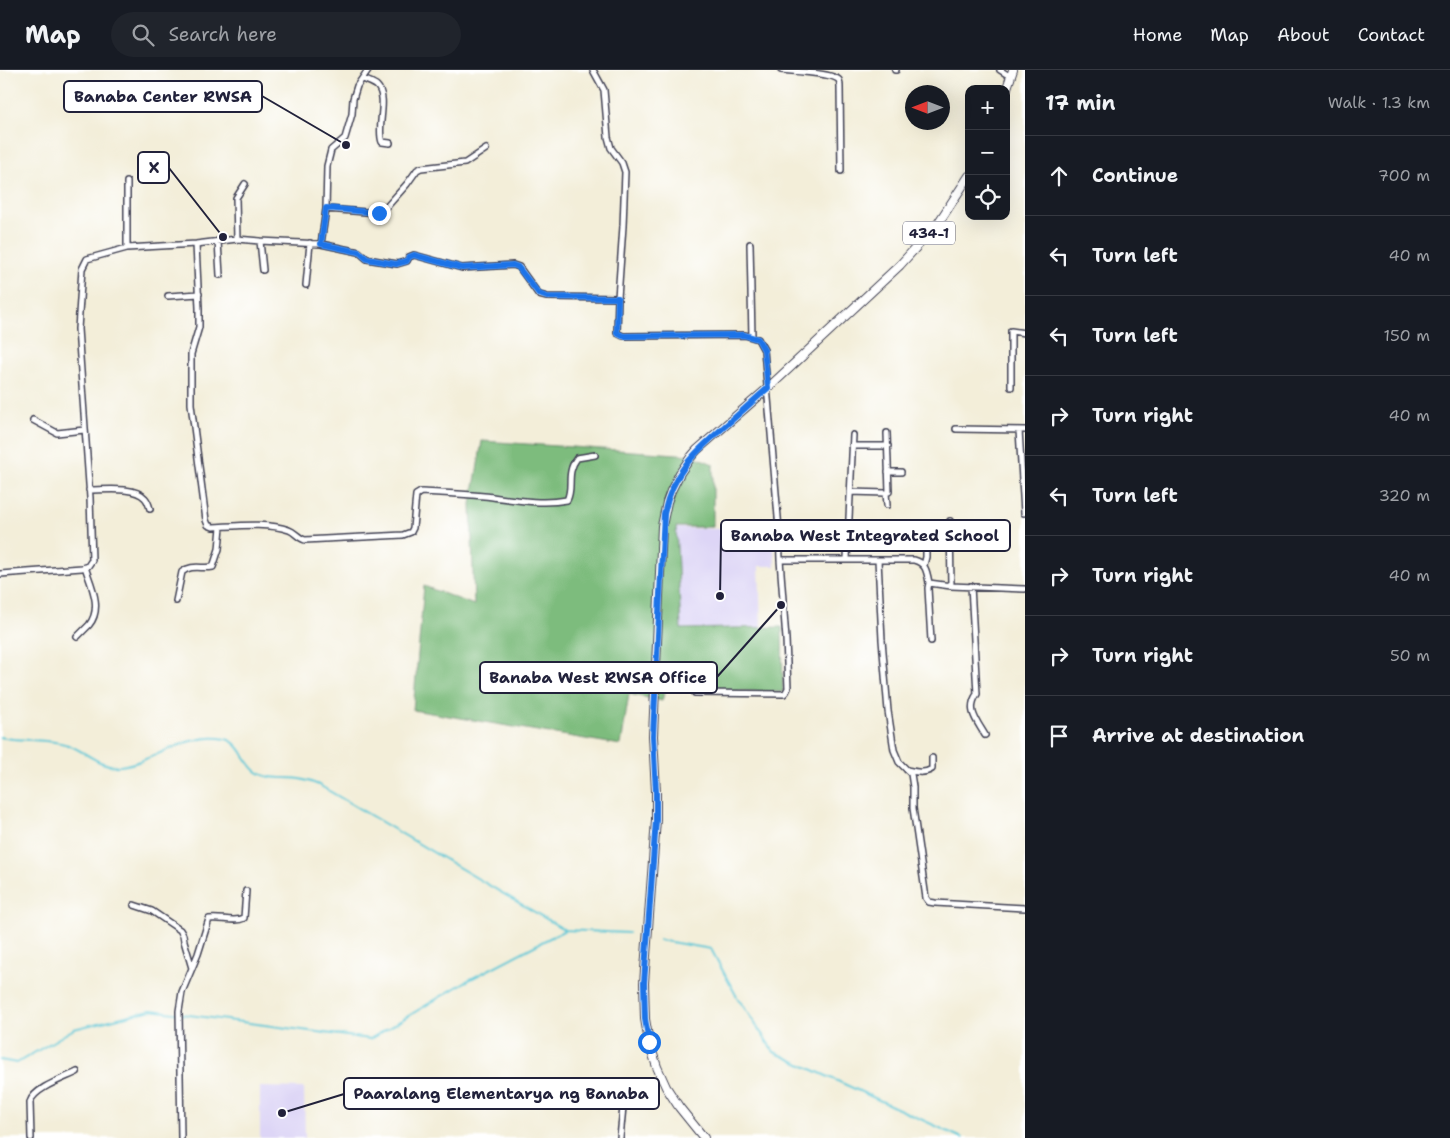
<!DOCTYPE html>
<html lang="en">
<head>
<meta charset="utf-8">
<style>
	:root { --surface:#171b24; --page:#20242c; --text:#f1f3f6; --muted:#9ea1a6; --line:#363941 }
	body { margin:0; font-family:"Shantell Sans",sans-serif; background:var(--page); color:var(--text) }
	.controls { position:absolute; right:15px; top:15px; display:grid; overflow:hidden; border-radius:10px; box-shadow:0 5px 20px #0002 }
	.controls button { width:45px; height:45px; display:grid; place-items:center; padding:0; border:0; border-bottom:1px solid var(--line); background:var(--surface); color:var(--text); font:25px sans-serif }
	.compass { position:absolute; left:905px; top:15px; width:45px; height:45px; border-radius:50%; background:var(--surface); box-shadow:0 5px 20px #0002; rotate:270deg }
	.stop { position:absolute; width:15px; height:15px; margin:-11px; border:4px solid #1a73e8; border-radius:50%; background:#fff }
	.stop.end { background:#1a73e8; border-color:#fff; box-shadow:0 1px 5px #0008 }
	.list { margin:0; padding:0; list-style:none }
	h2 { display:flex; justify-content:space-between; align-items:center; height:65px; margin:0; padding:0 20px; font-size:21px }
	h2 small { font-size:16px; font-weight:400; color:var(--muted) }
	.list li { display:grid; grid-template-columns:32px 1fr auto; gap:15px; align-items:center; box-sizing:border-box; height:80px; padding:0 20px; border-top:1px solid var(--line) }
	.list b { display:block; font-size:19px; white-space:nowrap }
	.list em { font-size:16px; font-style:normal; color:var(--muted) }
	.icon { flex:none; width:28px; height:28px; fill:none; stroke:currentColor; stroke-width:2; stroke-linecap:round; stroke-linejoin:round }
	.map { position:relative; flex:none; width:1025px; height:1068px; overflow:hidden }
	header { display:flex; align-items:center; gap:30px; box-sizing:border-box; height:70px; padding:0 25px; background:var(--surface); border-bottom:1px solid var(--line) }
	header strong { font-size:24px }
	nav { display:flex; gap:28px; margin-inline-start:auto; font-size:18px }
	.search { width:350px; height:45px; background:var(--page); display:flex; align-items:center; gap:12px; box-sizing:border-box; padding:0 18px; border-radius:28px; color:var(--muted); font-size:19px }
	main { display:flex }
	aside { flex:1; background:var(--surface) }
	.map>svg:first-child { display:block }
	.built { fill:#ddd5f6 }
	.forest { fill:#7dbc7d; stroke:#506f5c }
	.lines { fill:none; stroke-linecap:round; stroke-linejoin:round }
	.stream { stroke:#5ec8d8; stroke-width:2 }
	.street-casing { stroke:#414153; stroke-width:8 }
	.primary-casing { stroke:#414153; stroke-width:10 }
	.street { stroke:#fff; stroke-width:5 }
	.primary { stroke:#fff; stroke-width:8 }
	.route { stroke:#1a73e8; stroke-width:6 }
	.labels { text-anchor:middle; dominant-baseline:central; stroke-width:4; stroke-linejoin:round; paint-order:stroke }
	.shield { fill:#fff; stroke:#646476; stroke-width:1 }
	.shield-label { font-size:14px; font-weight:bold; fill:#22223b }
	.leader { fill:none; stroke:#22223b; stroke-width:2 }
	.callout-dot { fill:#22223b; stroke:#fff; stroke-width:2 }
	.callout { fill:#fff; stroke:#22223b; stroke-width:2 }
	.callout-label { font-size:16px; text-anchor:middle; font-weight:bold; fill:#22223b }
</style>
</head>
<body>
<header>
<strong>Map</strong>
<div class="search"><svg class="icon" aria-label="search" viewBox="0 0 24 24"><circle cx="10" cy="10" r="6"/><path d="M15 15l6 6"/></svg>Search here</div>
<nav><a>Home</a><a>Map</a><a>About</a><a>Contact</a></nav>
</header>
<main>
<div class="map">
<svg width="1025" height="1068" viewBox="0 0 1025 1068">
	<rect width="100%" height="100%" fill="#fff"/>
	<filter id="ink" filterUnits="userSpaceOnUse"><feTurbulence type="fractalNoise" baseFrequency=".02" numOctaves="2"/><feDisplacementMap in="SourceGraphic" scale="10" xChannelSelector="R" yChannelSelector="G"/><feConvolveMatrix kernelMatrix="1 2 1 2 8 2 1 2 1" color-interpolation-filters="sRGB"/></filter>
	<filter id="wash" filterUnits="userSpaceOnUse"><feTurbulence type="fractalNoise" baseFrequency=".0096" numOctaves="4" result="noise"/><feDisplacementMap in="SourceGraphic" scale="20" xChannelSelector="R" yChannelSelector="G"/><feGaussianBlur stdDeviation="1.12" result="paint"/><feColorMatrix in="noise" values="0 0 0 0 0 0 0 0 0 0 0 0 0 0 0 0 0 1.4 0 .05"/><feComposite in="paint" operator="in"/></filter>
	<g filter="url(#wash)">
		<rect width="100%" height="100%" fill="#f3eed9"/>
		<path class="built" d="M 676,458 L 773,460 L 775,496 L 759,496 L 761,557 L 681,559 Z
			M 260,1017 L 304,1018 L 305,1068 L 260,1068 Z"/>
		<path class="forest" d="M 482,371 L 692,385 L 713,394 L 713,457 L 676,457 L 681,559 L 782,557 L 783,622 L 665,619 L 662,631 L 629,624 L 621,675 L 413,640 L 424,516 L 474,535 L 471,434 Z"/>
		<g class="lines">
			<path class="stream" d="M 0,667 C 22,672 47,668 68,675 C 85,681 101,698 120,696 C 155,692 188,661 225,669 C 242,672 245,695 259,703 C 272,711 290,706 304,710 C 309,711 314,713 319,715 L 565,860 L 628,863
				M 659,870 L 711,879 L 737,927 L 774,982 L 962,1068
				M 0,990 L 17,993 L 74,959 L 151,940 L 370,969 L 465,912 L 565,860"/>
		</g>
	</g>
	<g filter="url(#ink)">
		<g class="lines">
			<defs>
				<path id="street" d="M 368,0 L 357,16 L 353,29 L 352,44 L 345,68 L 331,80 L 327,96 L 326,139 L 321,174 L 359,182 L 367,189 L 397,194 L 407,191 L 409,187 L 414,185 L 462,198 L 513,195 L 519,197 L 539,225 L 547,227 L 618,228 L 617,263 L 623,266 L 745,265 L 758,269 L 764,280 L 779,459 L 780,490 L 786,569 L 788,618 L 786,622 L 784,624 L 695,623
					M 593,0 L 604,20 L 608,67 L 611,78 L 622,93 L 625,102 L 623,156 L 618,228
					M 781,0 C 790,1 834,3 839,10 C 840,12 840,15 840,18 L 841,101
					M 895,0 L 896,0
					M 1000,0 L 1011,7
					M 363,9 C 367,11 374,13 377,16 C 389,28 376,57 382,72 L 390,73
					M 127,112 L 127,178
					M 326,139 L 379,143 L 383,141 L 407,114 L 417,100 L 421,98 L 465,93 L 486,79
					M 237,169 L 236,128 L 245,114
					M 218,171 L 220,205
					M 260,171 L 263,200
					M 196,174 L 199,238 L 199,257 L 191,284 L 191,334 L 206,450 L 208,455 L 213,457 C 235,456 267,452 289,460 C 295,462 298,468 305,470 L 403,465 L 411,462 L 413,458 L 416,425 L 421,422 C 442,423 463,424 484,426 C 511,429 539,435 567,430 C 574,417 565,404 577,388 L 595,385
					M 750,174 L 752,267
					M 306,215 L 310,173
					M 168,226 L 199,224
					M 1011,317 L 1011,261 L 1025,263
					M 33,350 L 57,363 L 84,360
					M 956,359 L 1025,360
					M 1019,360 L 1024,443
					M 852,376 L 888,376
					M 888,402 L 901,402
					M 89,420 C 104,420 135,416 145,428 C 148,431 149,435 150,439
					M 850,422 L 886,423 L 889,422 L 887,363
					M 886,423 L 887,435
					M 950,451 L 951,516
					M 847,489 L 853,365
					M 780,490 L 914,490 C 926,493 927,502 929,513 L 951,516 L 1025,519
					M 878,490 L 882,570 L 888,641 L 894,680 L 899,692 L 911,704 L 913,717 L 913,738 L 926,828 L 929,832 L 935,833 L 1025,838
					M 924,495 L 926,487 L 926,456
					M 0,504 L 82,498 L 88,496 L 92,490 L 90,428 L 78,259 L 82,199 L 87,189 L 127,178 L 196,174 L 237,169 L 260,171 L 321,174
					M 929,513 L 928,518 L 931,571
					M 971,516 L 977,624 C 966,640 977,651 985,665
					M 176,531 L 182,502 C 192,494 201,499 213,497 L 219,479 L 221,457
					M 77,567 C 81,563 85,559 89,555 C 103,538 91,515 85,497
					M 907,700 C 916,702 924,704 932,699 L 932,688
					M 134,835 L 152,841 L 180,860 L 183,865 L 184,871 L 192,898
					M 31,1068 L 30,1032 C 34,1018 65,1008 77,1002
					M 181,1068 L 179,941 L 182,922 L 198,884 L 209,849 C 220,847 235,853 244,848 L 246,821
					M 620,1068 L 623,1037"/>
				<path id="primary" d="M 1006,21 L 1013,0
					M 704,1068 L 679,1037 L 666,1017 L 657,997 L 649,972 L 645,949 L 644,913 L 656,750 L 656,722 L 653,666 L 662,456 L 667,432 L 671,421 L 680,403 L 691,387 L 697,380 L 768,318 L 900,195 L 939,152 L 969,106"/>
			</defs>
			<use href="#street" class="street-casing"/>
			<use href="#primary" class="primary-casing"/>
			<use href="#street" class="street"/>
			<use href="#primary" class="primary"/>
		</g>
	</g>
	<g class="lines" filter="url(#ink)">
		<path class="route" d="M 379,143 L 326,138 L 321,174 L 359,182 L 367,189 L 396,194 L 407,191 L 409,187 L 414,185 L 462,198 L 513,195 L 518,197 L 539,224 L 547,227 L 618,228 L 617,263 L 623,266 L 744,265 L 758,269 L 764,280 L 768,318 C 753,331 739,344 724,357 C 693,384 673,402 664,444 L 653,666 L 656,722 L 656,750 L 644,913 L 645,949 L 649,972"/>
	</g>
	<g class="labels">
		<rect class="shield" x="903" y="151.5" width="52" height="23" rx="4"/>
		<g class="shield-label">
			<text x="929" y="163">434-1</text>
		</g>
	</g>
	<path class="leader" d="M346 75L262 26M223 167L169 98M720 526L721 465M781 535L717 607M282 1043L344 1024"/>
	<g class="callout-dot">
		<circle cx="346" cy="75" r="5"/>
		<circle cx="223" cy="167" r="5"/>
		<circle cx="720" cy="526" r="5"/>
		<circle cx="781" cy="535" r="5"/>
		<circle cx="282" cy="1043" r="5"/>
	</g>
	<g class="callout">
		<rect x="64" y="11" width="198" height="31" rx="5"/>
		<rect x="138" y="82" width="31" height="31" rx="5"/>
		<rect x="721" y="450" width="289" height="31" rx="5"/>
		<rect x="480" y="592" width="237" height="31" rx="5"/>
		<rect x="344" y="1008" width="315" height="31" rx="5"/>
	</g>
	<g class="callout-label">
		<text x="163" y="32">Banaba Center RWSA</text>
		<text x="154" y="103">X</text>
		<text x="865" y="471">Banaba West Integrated School</text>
		<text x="598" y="613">Banaba West RWSA Office</text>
		<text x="501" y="1029">Paaralang Elementarya ng Banaba</text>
	</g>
</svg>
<div class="controls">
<button>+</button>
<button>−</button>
<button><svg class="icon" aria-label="locate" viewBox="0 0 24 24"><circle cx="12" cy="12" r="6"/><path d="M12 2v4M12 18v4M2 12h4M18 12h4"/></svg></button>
</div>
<svg class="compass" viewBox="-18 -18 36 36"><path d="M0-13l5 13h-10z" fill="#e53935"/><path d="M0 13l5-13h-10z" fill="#9ea1a6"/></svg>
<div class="stop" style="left:649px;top:972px"></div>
<div class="stop end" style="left:379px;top:143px"></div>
</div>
<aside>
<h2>17 min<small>Walk · 1.3 km</small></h2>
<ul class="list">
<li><svg class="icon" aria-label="ahead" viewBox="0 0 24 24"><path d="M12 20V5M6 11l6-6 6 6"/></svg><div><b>Continue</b></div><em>700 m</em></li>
<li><svg class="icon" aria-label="left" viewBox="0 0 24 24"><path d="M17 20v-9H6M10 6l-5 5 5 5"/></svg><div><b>Turn left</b></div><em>40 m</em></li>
<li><svg class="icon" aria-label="left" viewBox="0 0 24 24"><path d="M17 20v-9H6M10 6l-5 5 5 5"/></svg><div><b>Turn left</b></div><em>150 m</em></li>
<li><svg class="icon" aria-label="right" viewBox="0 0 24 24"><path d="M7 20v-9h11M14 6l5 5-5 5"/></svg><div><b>Turn right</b></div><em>40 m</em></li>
<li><svg class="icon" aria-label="left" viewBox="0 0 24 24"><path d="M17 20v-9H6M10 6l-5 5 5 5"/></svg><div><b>Turn left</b></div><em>320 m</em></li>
<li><svg class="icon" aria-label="right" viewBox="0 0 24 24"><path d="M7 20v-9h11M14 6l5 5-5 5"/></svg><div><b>Turn right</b></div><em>40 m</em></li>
<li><svg class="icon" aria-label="right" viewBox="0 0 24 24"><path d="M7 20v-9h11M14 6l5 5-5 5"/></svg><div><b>Turn right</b></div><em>50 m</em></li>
<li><svg class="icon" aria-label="arrive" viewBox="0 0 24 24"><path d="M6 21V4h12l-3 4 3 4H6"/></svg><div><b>Arrive at destination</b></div></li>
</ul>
</aside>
</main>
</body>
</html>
